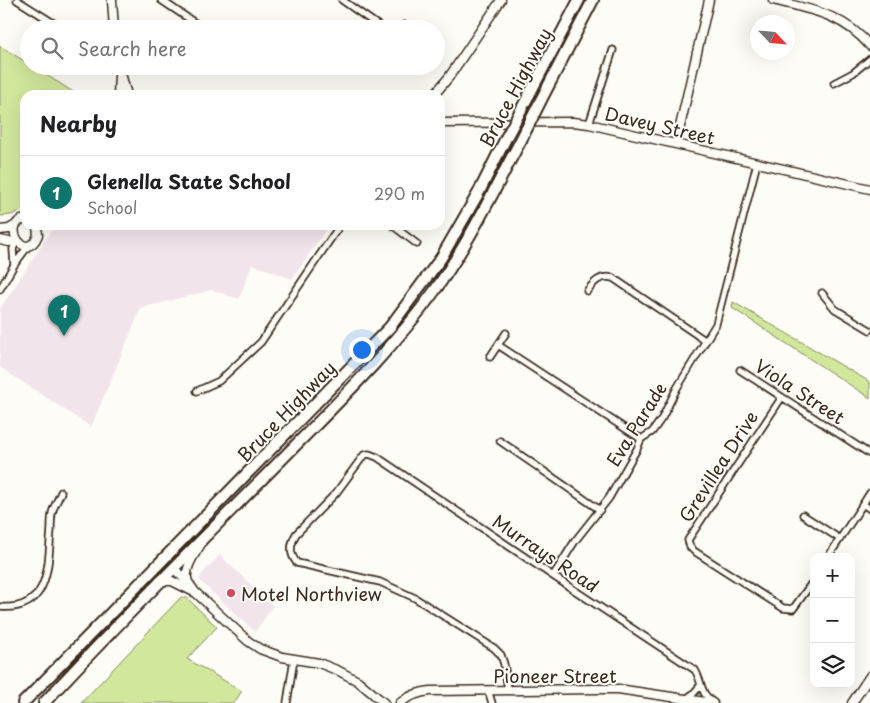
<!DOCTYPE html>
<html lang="en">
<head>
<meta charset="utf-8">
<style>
	:root { --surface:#fff; --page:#f2f2f2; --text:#202124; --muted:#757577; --line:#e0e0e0; --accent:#0f766e }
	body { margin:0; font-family:"Playpen Sans",sans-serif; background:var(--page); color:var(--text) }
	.controls { position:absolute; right:15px; bottom:15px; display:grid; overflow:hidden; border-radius:10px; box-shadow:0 5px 20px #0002 }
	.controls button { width:45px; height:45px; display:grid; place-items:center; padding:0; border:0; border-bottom:1px solid var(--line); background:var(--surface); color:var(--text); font:25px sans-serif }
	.compass { position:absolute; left:750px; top:15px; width:45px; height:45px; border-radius:50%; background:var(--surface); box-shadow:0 5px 20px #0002; rotate:116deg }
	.you { position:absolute; left:361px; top:349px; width:18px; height:18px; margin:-12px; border:4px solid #fff; border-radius:50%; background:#1a73e8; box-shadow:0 0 0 8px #1a73e833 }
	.badge { display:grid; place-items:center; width:32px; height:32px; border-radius:50%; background:var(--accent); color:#fff; font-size:16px; font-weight:700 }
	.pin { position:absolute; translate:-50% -41px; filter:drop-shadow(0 1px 2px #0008) }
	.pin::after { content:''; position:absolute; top:26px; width:18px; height:15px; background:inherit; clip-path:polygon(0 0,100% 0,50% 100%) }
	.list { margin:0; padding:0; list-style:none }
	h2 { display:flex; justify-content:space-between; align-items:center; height:65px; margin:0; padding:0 20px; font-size:21px }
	h2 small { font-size:16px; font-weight:400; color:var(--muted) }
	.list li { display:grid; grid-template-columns:32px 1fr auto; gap:15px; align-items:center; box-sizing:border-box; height:75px; padding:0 20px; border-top:1px solid var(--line) }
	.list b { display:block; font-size:19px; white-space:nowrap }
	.list p { margin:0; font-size:16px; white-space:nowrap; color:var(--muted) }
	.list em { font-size:16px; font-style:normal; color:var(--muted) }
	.icon { flex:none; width:28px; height:28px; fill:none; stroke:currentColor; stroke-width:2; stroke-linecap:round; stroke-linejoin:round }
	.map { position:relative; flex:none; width:870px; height:703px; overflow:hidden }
	.search { position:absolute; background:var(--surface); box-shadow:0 5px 20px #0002; left:20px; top:20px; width:425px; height:55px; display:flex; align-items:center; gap:12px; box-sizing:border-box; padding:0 18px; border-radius:28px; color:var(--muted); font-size:19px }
	.panel { position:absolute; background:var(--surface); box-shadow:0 5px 20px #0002; left:20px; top:90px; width:425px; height:140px; border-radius:15px }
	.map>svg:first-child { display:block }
	.built { fill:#f2e4eb }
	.green { fill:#d1e79c; stroke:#86885d }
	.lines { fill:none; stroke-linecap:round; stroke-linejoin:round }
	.street-casing { stroke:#3b2a1e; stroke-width:9 }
	.secondary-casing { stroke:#3b2a1e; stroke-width:11 }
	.highway-casing { stroke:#3b2a1e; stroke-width:14 }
	.street { stroke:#fdfcf7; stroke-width:5.5 }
	.secondary { stroke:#fdfcf7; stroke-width:8 }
	.highway { stroke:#fdfcf7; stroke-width:10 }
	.highway-bridge-casing { stroke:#3b2a1e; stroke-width:14; stroke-linecap:butt }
	.highway-bridge { stroke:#fdfcf7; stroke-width:10 }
	.poi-dot { fill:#d1495b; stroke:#fdfcf7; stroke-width:2 }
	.labels { text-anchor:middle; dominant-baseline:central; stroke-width:4; stroke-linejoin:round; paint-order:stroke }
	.street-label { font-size:18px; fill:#3b2a1e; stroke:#fdfcf7 }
	.poi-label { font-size:18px; fill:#3b2a1e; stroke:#fdfcf7; text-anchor:start }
</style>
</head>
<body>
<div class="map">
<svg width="870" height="703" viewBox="0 0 870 703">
	<rect width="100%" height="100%" fill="#fdfcf7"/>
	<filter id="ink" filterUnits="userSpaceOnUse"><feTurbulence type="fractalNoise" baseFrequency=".02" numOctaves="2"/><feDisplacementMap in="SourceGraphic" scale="10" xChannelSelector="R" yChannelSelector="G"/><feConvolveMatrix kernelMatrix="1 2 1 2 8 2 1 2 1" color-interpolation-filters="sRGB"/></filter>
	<g filter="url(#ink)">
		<path class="built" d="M 55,225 L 329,225 L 292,279 L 252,264 L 239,299 L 212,290 L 141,308 L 91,427 L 0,367 L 0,309 Z
			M 220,555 L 273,606 L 255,632 L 200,581 L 201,575 Z"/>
		<path class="green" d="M 0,46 L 29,64 L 29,66 L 32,66 L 78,95 L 25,95 L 25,209 L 11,215 L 0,216 Z
			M 733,302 L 870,382 L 870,398 L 732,308 Z
			M 181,597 L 187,598 L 217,627 L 187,659 L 242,691 L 234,703 L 81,703 Z"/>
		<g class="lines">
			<defs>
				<path id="street" d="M 17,0 L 63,29
					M 161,0 L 198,25
					M 342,0 L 383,29
					M 102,29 L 114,27
					M 401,29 L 404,25
					M 834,83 L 853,73 L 870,59
					M 589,124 L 613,50
					M 392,225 L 417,244
					M 14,265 L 13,249 L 16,242
					M 0,289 L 14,265 L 29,245
					M 587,291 C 594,282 600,275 613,278 L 706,341
					M 822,293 L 835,309 L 870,330
					M 498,345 L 641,439
					M 490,357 L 506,333
					M 740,370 L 870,454
					M 197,391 L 219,381 L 261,342 L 340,225
					M 782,397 L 688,540 L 690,547 L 694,551 L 783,608 L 793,609 L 814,580
					M 500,441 L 600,510
					M 863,504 L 870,493
					M 803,515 L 840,539
					M 828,557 L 863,504 L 870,509
					M 553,576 L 575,541 L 609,498 L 637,449 L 641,439 L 652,432 L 662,418 L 677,388 L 716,324 L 757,163
					M 0,607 C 50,611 48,566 51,529 C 51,523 51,515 53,510 C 55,504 59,498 61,492
					M 508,689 L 504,664 L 501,655 L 494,648 L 415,598 L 380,582 L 297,563 C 289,554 290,545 296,534 L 336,493 L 364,455 L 369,454 L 377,457 L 553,576 L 695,670 C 703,683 699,693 714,703
					M 488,690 L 492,703
					M 686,699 L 693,694 L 700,686
					M 287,703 L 294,659"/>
				<path id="secondary" d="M 112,0 L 114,29
					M 773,0 C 812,10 843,14 870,46
					M 119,66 L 127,95
					M 118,95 L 119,75
					M 434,95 L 449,77 L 501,0
					M 440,123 L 573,122 L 589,124 L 870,189
					M 676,144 L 709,0
					M 25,219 C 0,224 26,265 38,235 L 37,225
					M 0,230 L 9,229 L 12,227
					M 0,240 L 9,242 L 14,241
					M 173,568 L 188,582 L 195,592 L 248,641 L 260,649 L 282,657 L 319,663 L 339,671 L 358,681 L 384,703
					M 160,581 L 172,581 L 194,592
					M 188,582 C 183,569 195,554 201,544
					M 400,703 C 409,696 419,692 430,691 L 598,689 L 618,689 L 712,703
					M 852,703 L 870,676"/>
				<path id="highway" d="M 529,95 L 579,0
					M 541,100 L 593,0
					M 23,703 L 390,327 L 441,258 L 479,192 L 507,136
					M 44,703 C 122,618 205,537 286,455 C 337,403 390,352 433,293 C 468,245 493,192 521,140"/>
			</defs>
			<use href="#street" class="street-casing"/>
			<use href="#secondary" class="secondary-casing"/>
			<use href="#highway" class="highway-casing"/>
			<use href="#street" class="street"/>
			<use href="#secondary" class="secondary"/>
			<use href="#highway" class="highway"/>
			<defs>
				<path id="highway-bridge" d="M 507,136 L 529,95
					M 521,140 L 541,100"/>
			</defs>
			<use href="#highway-bridge" class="highway-bridge-casing"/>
			<use href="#highway-bridge" class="highway-bridge"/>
		</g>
	</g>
	<circle class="poi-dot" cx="231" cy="593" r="5"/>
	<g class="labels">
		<g class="street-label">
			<text transform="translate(515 87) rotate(-62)">Bruce Highway</text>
			<text transform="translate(660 125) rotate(13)">Davey Street</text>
			<text transform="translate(800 391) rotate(33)">Viola Street</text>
			<text transform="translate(286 411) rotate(-46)">Bruce Highway</text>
			<text transform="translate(636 424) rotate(-58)">Eva Parade</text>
			<text transform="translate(718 466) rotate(-57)">Grevillea Drive</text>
			<text transform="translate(546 553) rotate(34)">Murrays Road</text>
			<text x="555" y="675">Pioneer Street</text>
		</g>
		<g class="poi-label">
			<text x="241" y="593">Motel Northview</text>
		</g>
	</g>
</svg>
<div class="controls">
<button>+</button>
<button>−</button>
<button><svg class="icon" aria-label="layers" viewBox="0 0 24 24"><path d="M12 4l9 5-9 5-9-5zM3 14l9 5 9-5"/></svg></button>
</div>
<svg class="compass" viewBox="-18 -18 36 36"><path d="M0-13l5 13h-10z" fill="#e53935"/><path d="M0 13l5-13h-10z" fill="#757577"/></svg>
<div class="you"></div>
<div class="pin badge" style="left:64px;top:336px">1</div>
<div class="search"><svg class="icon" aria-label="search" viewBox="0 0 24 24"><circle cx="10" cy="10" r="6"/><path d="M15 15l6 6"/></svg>Search here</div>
<section class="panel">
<h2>Nearby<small></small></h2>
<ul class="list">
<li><span class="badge">1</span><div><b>Glenella State School</b><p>School</p></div><em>290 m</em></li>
</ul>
</section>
</div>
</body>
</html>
